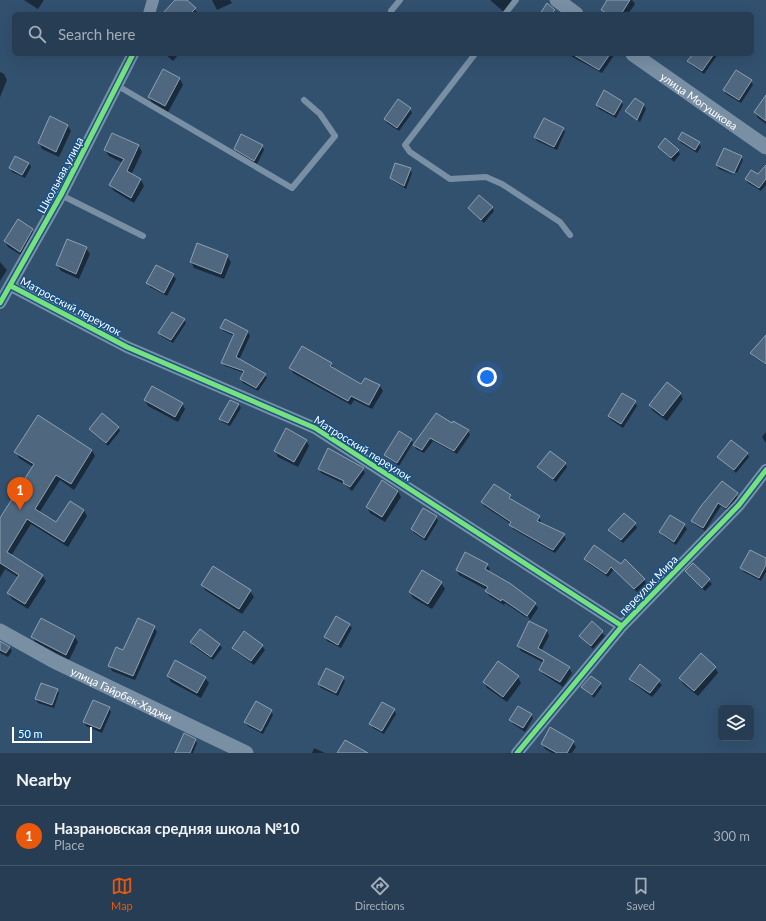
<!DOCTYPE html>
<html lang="en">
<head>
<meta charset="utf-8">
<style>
	:root { --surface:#263d53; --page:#32485d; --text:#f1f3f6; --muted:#a4aeb8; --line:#42566a; --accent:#ea580c }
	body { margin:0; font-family:Lato,sans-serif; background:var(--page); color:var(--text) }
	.controls { position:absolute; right:12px; bottom:12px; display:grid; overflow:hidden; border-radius:6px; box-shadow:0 4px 16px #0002 }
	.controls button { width:36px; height:36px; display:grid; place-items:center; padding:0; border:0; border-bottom:1px solid var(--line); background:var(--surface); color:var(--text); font:20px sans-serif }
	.scale { position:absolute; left:12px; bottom:10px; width:80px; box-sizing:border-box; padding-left:4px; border:2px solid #fff; border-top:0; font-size:11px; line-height:14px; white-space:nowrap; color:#fff; -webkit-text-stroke:3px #195288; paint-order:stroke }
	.you { position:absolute; left:487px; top:377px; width:14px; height:14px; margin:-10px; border:3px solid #fff; border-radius:50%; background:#1a73e8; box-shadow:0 0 0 6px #1a73e833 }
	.badge { display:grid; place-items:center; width:26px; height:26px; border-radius:50%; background:var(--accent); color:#fff; font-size:13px; font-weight:700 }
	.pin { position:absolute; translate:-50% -33px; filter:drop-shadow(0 1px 2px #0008) }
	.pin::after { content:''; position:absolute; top:21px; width:14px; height:12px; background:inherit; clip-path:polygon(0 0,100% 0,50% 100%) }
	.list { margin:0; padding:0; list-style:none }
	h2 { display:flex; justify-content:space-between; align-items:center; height:52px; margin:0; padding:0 16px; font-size:17px }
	h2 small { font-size:13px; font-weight:400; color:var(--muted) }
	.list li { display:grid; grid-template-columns:26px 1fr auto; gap:12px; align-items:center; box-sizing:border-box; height:60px; padding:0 16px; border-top:1px solid var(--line) }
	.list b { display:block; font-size:15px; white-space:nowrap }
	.list p { margin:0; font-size:13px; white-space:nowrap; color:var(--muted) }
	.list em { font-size:13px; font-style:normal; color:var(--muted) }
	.icon { flex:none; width:22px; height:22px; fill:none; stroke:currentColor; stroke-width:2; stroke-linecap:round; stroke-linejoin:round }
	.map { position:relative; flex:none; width:766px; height:753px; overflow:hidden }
	.search { position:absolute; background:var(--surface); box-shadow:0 4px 16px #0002; left:12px; right:12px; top:12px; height:44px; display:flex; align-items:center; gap:10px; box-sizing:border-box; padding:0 14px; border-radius:6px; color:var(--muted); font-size:15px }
	.sheet { height:112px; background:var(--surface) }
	nav { display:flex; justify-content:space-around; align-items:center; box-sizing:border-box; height:56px; border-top:1px solid var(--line); background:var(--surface); font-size:11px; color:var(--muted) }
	nav a { display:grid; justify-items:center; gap:2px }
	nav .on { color:var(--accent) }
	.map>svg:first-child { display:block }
	.shadow { fill:#0007 }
	.building { fill:#4f6880; stroke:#8da0b2 }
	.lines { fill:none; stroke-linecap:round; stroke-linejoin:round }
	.service { stroke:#798fa4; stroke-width:6 }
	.minor { stroke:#798fa4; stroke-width:12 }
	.tertiary { stroke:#798fa4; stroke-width:15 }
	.cycleway-casing { stroke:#195288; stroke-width:8 }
	.cycleway { stroke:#77e17e; stroke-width:5 }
	.labels { text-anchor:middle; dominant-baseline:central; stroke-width:3; stroke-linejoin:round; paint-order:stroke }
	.street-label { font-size:11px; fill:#fff; stroke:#195288 }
</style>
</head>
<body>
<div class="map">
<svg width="766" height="753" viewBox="0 0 766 753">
	<rect width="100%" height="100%" fill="#32516f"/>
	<path class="shadow" d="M 24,0 L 44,0 L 38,9 Z
		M 177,0 L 186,0 L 197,12 L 195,14 L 166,14 Z
		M 212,0 L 230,0 L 232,3 L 217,10 Z
		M 490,0 L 512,0 L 504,12 Z
		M 609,0 L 632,0 L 635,4 L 628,14 L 605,14 L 602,10 Z
		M 554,10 L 556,14 L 541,14 Z
		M 165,54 L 179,54 L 173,61 Z
		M 567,54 L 615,54 L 602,73 Z
		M 694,54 L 718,54 L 704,74 L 691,65 L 689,61 Z
		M 164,70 L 180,79 L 183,85 L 168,112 L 152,103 L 149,97 Z
		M 0,72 L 4,74 L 7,80 L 0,97 Z
		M 751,81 L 753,85 L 741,103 L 726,94 L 724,90 Z
		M 766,97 L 766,124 L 758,118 L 755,112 Z
		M 621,101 L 623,105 L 616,118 L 599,109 L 597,105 Z
		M 644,105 L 646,109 L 640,122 L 627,111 Z
		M 410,109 L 412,113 L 399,131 L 387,123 L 385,119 Z
		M 67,125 L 71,131 L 59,157 L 42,149 L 39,143 Z
		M 563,128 L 565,132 L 557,150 L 537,141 L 535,137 Z
		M 113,134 L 139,146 L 142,152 L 131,175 L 141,180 L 144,186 L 134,203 L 114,191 L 110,185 L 123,163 L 109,156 L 105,150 Z
		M 679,139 L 699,143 L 701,147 L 697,153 L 681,143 Z
		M 262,146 L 264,150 L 257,164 L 237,152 L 235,149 Z
		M 659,147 L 678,150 L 680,154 L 674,162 Z
		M 741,156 L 743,160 L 737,173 L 719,165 L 719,167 L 736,176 L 719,169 L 717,165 Z
		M 29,163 L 31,167 L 25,178 L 12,172 L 10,168 Z
		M 766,166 L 766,185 L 761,191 L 748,183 L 746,179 L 759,175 Z
		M 410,169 L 412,173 L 406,189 L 394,181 L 391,177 Z
		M 492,207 L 494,211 L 484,223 L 469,208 Z
		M 32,230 L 36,236 L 24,257 L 8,247 L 5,241 Z
		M 86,248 L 90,254 L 79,279 L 61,271 L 57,265 Z
		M 227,256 L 231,262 L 224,279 L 194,268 L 191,262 Z
		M 0,262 L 7,270 L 0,281 Z
		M 173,275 L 176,279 L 167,296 L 150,287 L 148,283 Z
		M 184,320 L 186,323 L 173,343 L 161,336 L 159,333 Z
		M 225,321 L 248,332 L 250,336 L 239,360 L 265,374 L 267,378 L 258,391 L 243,383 L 241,379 L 244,373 L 225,366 L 222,363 L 234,336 L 223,331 L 221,328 Z
		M 766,339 L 766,365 L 753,356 L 751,353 Z
		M 331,364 L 334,369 L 362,386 L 366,379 L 380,386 L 383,391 L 372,409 L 354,400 L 351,405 L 293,373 L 291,368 Z
		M 680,393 L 683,399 L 667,421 L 653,411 L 650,405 Z
		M 145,400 L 182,404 L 185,409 L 178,422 L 148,406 Z
		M 635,402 L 637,406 L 623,428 L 611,420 L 609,416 Z
		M 239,404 L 241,408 L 230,426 L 222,422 L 220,419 Z
		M 452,424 L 468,431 L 470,435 L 457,454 L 433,441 L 424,453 L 416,449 L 414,445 Z
		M 118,427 L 120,431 L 108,446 L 90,429 Z
		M 766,432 L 766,443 L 762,437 Z
		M 306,440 L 309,446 L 298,467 L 278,457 L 275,451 Z
		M 411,440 L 413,443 L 399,466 L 388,458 L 386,455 Z
		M 92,450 L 95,456 L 74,490 L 60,480 L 39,513 L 57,524 L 70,502 L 84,510 L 87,516 L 68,547 L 31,524 L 11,556 L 42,575 L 46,581 L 28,609 L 12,599 L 8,593 L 18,577 L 5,569 L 0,578 L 0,520 L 33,467 L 19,458 L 16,452 Z
		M 747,453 L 749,457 L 736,473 L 719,457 Z
		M 565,463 L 567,467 L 556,482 L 539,467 Z
		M 319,469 L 363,469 L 365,473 L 352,491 L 344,484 L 321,473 Z
		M 722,482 L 739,498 L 728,511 L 721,506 L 705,531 L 694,524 L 692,521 Z
		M 398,491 L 401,497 L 385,522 L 370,513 L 367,507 Z
		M 510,496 L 512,501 L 539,517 L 541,521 L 540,523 L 564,535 L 566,539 L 555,553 L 513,529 L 511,524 L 484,506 L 482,502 Z
		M 436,517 L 438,521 L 426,541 L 414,533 L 412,529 Z
		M 635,524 L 637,528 L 623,543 L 609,531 Z
		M 684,525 L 687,529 L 676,545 L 663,536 L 660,532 Z
		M 594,547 L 644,579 L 646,583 L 637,592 L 614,569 L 608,577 L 588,563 L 585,559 Z
		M 766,559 L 766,572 L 761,581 L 744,572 L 741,568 Z
		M 487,565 L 490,569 L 488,572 L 535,604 L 538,608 L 530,620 L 525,611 L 523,612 L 527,618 L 505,603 L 504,605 L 489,596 L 487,590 L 459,575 L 457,570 Z
		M 693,565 L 712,584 L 705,591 L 686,572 Z
		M 441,583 L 445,589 L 432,609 L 413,598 L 410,592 Z
		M 202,585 L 250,591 L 254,597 L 242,614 L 205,590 Z
		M 530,622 L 547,631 L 549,636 L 541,651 L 569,668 L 572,673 L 563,687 L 543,674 L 540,670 L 544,663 L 521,651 L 518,646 Z
		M 592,623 L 605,636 L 593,649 L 580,636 Z
		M 349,625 L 352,628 L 341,648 L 327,641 L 325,637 Z
		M 154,627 L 157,632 L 135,680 L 112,671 L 110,666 L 123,651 Z
		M 200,631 L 220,645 L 222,648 L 213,660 L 193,646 L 191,642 Z
		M 244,633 L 262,646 L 265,650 L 254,665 L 235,651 L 233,648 Z
		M 32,636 L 75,637 L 78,642 L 69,660 L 35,642 Z
		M 0,642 L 10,648 L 12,651 L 8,657 L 0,653 Z
		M 176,662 L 205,678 L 209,683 L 201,698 L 171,682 L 168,676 Z
		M 640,666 L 662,685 L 652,697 L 633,683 L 630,679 Z
		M 715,667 L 718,673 L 698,696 L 683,684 L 680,678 Z
		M 326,669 L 343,678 L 345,681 L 338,696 L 321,688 L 319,684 Z
		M 518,677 L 521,683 L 507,702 L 487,688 L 484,682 Z
		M 600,684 L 602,687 L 594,698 L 582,687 Z
		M 57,689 L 59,693 L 54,708 L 38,703 L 36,699 Z
		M 109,708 L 111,712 L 102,733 L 86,726 L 84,722 Z
		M 394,710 L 396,714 L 384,734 L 373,728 L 371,724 Z
		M 271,711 L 273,715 L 263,734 L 248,726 L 245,722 Z
		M 531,715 L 533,718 L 525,732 L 513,724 L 510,720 Z
		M 195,740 L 197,743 L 193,753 L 177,753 Z
		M 573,742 L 576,747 L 572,753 L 552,753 L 545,749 L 542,744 Z
		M 314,748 L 325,753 L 312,753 Z"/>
	<path class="building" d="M 175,0 L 187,0 L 196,8 L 190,14 L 162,14 Z
		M 607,0 L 630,0 L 621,14 L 608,14 L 601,10 Z
		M 547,3 L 555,10 L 551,14 L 540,14 Z
		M 572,54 L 610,54 L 599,70 Z
		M 693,54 L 714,54 L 702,71 L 687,61 Z
		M 163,69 L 180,78 L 165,106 L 148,97 Z
		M 736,70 L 752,80 L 739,100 L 723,90 Z
		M 604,90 L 622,101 L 614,115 L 596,105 Z
		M 766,95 L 766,121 L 754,112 Z
		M 635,98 L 644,104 L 637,120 L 625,111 Z
		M 398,99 L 411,108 L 397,128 L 384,119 Z
		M 50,116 L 68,125 L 56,152 L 38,143 Z
		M 544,118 L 564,128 L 554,147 L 534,137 Z
		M 682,132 L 700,142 L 695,150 L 678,139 Z
		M 112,133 L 139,145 L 127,171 L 141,179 L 131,198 L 109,185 L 124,159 L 104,150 Z
		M 241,134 L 263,145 L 254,161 L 234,149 Z
		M 665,138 L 679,150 L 671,158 L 658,147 Z
		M 724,148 L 742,156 L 734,173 L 716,165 Z
		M 15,156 L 29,163 L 22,175 L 9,168 Z
		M 395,163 L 411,168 L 404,186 L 390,178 Z
		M 766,165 L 766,179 L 759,188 L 745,179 L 751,170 L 758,174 Z
		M 479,195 L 493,207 L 481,220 L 468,208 Z
		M 18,219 L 33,229 L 20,252 L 4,241 Z
		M 67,239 L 87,247 L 76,274 L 56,265 Z
		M 197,243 L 228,255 L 221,274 L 190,262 Z
		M 156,265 L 174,274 L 164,293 L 146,283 Z
		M 172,312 L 185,319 L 171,340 L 158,333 Z
		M 225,319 L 248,331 L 236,357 L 266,374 L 256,388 L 240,379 L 244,371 L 221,363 L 234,334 L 220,328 Z
		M 766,335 L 766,364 L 750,353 Z
		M 302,346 L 332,363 L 330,366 L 361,384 L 365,378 L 380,385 L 369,405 L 351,396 L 348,401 L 289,368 Z
		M 667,382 L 681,393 L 663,416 L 649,405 Z
		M 152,386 L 183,403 L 175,417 L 144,400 Z
		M 622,393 L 636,401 L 621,424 L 608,416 Z
		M 230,400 L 239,404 L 228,423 L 219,419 Z
		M 102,413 L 119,427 L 106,443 L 89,429 Z
		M 436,413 L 452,423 L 453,421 L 469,430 L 454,451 L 430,438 L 422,450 L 413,445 Z
		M 38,415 L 92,450 L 71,484 L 56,475 L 35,509 L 56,522 L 70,501 L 84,510 L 64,542 L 27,519 L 7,552 L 43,575 L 25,604 L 7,593 L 19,575 L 0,563 L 0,518 L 34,464 L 14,452 Z
		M 286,428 L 307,440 L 294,462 L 274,451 Z
		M 399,431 L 412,439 L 397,463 L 384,455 Z
		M 731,440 L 748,453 L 734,470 L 717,457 Z
		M 328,448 L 364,468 L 350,487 L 343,483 L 344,481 L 318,469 Z
		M 550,451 L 566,463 L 553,479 L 537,467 Z
		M 382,480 L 398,491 L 382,517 L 366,507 Z
		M 722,481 L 738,493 L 726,508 L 718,503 L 703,528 L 691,521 L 701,506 Z
		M 494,484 L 511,495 L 509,498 L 540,516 L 537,521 L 565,534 L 553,550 L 509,525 L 511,522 L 481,502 Z
		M 423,508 L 437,516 L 424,538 L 411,529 Z
		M 624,513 L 636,523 L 621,540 L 608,530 Z
		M 670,515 L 685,524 L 674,542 L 659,532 Z
		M 594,545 L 621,564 L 625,559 L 645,579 L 634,589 L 611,567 L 606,574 L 584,559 Z
		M 750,550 L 766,558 L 766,565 L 759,578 L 740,568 Z
		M 465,552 L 488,564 L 485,569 L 511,584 L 536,603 L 527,616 L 502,599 L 501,601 L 485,591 L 488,587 L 456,570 Z
		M 693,563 L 710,579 L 702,588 L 685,571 Z
		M 213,566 L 251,590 L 239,609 L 201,585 Z
		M 422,570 L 442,582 L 428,604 L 409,592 Z
		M 336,616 L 350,624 L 338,645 L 324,637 Z
		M 41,618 L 75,636 L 66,655 L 31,637 Z
		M 138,618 L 155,626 L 133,676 L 108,666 L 116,647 L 123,650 Z
		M 529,621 L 547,630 L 538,648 L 570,667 L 560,682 L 539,670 L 544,660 L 517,646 Z
		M 592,621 L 603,631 L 591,646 L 579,636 Z
		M 200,629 L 220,644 L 211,657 L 190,642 Z
		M 244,631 L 263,645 L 251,661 L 232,648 Z
		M 0,641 L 10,647 L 6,653 L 0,650 Z
		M 701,653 L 716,667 L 694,691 L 679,678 Z
		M 175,660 L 206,677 L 197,693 L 167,676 Z
		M 498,661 L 519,676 L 503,697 L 483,682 Z
		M 640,664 L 660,680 L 650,693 L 629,679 Z
		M 326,668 L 344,677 L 336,693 L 318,684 Z
		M 591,676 L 601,683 L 592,695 L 581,687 Z
		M 41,683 L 58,689 L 52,705 L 35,699 Z
		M 93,700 L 110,707 L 100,729 L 83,722 Z
		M 256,701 L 272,710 L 261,731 L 244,722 Z
		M 382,702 L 395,709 L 382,731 L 369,724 Z
		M 518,706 L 532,714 L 523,728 L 509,720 Z
		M 550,727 L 574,741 L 567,753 L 557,753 L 541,744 Z
		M 184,733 L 196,739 L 190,753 L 175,753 Z
		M 345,740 L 368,753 L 337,753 Z"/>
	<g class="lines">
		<path class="service" d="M 391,11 L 400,0
			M 505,14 L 516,0
			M 475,54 L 405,145 L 410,152 L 450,179 L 486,177 L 502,184 L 560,222 L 570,235
			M 118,86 L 292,188 L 335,136 L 320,114 L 304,100
			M 61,195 L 143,236"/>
		<path class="minor" d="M 149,14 L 153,0
			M 11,286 L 127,347 L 315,428 L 622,626
			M 0,303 L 61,195 L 133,54
			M 517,753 L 622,626 L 739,505 L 766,470"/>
		<g class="tertiary">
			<path d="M 557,0 L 576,14"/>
			<path id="s1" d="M 633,54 L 766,147"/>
			<path id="s2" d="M 0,631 L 54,661 L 246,753"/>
		</g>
		<defs>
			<path id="cycleway" d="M 11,286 L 127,347 L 315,428 L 622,626
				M 0,303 L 61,195 L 133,54
				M 517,753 L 622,626 L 739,505 L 766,470"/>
		</defs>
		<use href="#cycleway" class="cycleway-casing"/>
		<use href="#cycleway" class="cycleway"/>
	</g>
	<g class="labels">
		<g class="street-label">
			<text stroke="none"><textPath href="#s1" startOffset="81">улица Могушкова</textPath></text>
			<text transform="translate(60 175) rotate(-62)">Школьная улица</text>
			<text transform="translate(71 306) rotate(28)">Матросский переулок</text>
			<text transform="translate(363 448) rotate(32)">Матросский переулок</text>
			<text transform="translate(648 585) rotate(-46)">переулок Мира</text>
			<text stroke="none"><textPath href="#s2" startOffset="137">улица Гайрбек-Хаджи</textPath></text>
		</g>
	</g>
</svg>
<div class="controls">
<button><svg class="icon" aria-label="layers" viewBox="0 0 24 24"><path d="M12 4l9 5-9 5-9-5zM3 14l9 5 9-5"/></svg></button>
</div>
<div class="scale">50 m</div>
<div class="you"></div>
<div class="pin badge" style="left:20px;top:510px">1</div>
<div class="search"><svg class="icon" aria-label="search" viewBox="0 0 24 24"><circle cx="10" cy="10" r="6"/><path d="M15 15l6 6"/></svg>Search here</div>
</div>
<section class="sheet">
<h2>Nearby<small></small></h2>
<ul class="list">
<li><span class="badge">1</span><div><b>Назрановская средняя школа №10</b><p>Place</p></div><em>300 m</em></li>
</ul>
</section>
<nav>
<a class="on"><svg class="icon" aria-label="map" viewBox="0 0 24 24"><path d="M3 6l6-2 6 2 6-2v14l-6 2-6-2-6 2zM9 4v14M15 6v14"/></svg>Map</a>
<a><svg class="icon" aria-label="directions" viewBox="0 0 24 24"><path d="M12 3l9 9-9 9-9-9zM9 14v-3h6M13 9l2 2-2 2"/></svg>Directions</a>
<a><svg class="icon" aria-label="saved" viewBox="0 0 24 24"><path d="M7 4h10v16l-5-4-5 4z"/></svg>Saved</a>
</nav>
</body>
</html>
